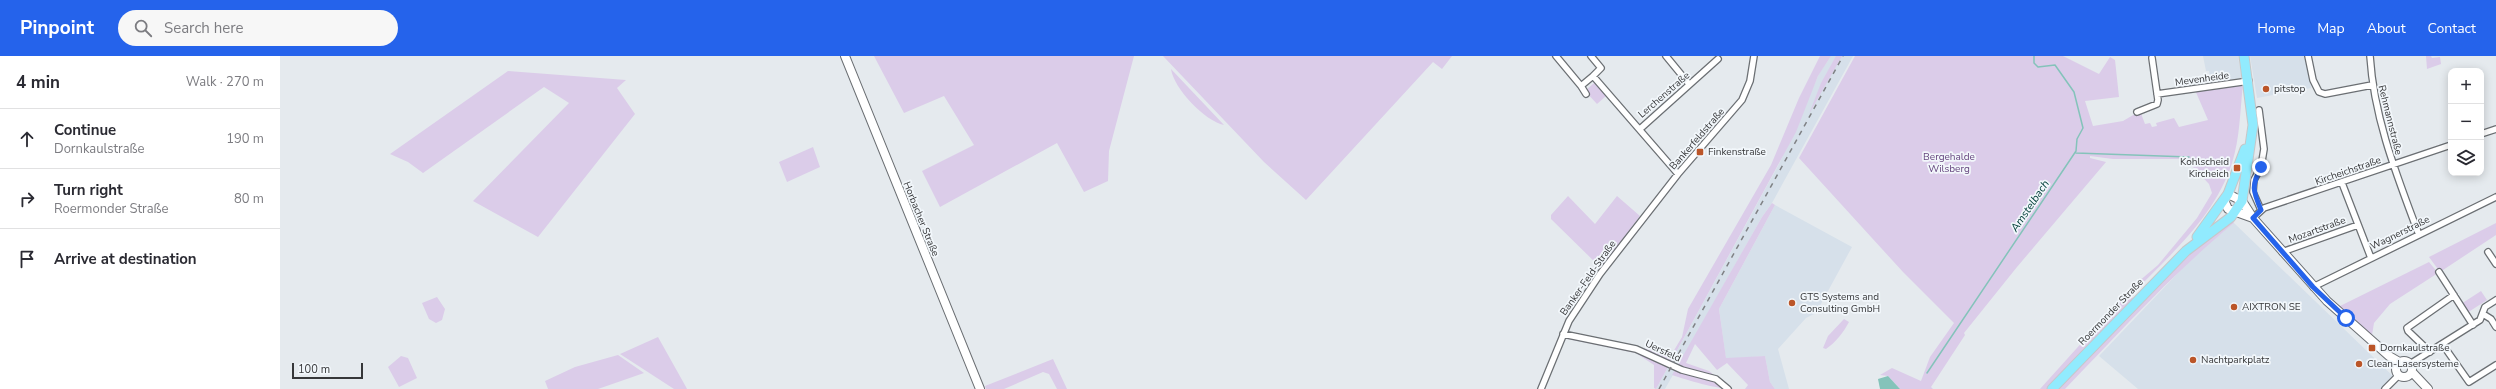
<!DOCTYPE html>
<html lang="en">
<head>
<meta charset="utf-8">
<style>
	:root { --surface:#fff; --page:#f7f7f7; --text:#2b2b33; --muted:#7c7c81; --line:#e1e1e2; --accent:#2563eb }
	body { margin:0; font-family:"Nunito Sans",sans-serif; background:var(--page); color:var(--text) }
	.controls { position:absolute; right:12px; top:12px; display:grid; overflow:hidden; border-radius:8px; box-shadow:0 2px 10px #0003 }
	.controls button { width:36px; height:36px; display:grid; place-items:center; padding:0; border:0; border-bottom:1px solid var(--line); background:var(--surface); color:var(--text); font:20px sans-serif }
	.scale { position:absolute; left:12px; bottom:10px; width:71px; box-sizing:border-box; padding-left:4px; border:2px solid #363739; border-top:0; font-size:11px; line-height:14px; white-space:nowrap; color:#363739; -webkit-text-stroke:3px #f2f7fb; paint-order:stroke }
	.stop { position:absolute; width:12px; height:12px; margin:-9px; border:3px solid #2563eb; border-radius:50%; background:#fff }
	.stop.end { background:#2563eb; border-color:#fff; box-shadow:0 1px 4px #0008 }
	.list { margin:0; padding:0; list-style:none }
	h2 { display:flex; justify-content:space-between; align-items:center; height:52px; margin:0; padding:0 16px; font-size:17px }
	h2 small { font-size:13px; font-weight:400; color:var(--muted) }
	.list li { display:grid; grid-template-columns:26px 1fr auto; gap:12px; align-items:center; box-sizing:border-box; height:60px; padding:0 16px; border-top:1px solid var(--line) }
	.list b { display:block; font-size:15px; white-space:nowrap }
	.list p { margin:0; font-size:13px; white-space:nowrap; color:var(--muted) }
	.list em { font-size:13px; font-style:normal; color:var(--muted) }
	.icon { flex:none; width:22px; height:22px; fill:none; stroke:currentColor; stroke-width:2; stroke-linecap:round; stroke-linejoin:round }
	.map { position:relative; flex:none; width:2216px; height:333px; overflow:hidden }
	header { display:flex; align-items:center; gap:24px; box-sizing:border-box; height:56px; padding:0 20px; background:var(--accent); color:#fff }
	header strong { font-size:19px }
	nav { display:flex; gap:22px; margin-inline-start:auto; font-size:14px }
	.search { width:280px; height:36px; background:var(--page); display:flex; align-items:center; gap:10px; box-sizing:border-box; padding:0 14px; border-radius:22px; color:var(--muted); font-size:15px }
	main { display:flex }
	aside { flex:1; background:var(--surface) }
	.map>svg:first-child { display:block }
	.built { fill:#d6e0ea }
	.green { fill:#dbcce9 }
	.water { fill:#84c3ba }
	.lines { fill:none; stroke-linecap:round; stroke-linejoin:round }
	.stream { stroke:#84c3ba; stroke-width:1.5 }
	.street-casing { stroke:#6b6f73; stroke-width:8 }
	.secondary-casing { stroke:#6b6f73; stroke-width:10 }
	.primary-casing { stroke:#c7c7c8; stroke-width:11 }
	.street { stroke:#fff; stroke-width:5.5 }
	.secondary { stroke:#fff; stroke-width:8 }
	.primary { stroke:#91ebfe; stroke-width:9 }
	.rail { stroke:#7f8184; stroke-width:1.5; stroke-dasharray:5 5; stroke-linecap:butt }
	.route { stroke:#2563eb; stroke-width:5 }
	.poi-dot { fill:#bb5528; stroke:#f2f7fb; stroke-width:1.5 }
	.labels { text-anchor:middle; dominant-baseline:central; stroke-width:3.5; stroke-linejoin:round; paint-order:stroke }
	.street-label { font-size:10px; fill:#363739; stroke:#f2f7fb }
	.poi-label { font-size:10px; fill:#363739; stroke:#f2f7fb; text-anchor:start }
	.park-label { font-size:10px; fill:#66467f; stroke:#f2f7fb }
	.water-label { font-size:11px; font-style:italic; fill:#04413b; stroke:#f2f7fb }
</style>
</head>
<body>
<header>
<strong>Pinpoint</strong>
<div class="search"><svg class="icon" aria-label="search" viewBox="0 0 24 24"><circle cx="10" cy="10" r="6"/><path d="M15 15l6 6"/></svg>Search here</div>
<nav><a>Home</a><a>Map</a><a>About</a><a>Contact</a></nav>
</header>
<main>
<aside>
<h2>4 min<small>Walk · 270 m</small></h2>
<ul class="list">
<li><svg class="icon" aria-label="ahead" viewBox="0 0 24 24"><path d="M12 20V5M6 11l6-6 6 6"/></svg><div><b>Continue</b><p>Dornkaulstraße</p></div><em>190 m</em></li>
<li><svg class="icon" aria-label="right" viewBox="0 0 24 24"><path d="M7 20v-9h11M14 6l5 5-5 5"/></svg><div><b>Turn right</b><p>Roermonder Straße</p></div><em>80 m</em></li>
<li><svg class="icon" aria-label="arrive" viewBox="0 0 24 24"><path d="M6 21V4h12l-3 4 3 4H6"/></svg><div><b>Arrive at destination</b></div></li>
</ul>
</aside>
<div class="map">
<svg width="2216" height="333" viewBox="0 0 2216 333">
	<rect width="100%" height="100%" fill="#e5eaee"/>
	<path class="built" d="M 1551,0 L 1573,0 L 1492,147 L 1482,161 L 1385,333 L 1376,333 L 1500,106 L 1539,18 Z
		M 1923,0 L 1958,0 L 1962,24 L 1931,29 L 1929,15 L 1926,15 Z
		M 1970,0 L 2025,0 L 2031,32 L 1977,42 Z
		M 1495,149 L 1572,191 L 1536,257 L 1526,262 L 1498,293 L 1509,333 L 1495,333 L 1490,326 L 1485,300 L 1446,303 L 1439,253 Z
		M 1954,167 L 2118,325 L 2110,333 L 1858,333 L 1819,300 L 1917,197 Z"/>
	<path class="green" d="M 594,0 L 854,0 L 829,95 L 828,125 L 804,136 L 777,87 L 660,151 L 642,115 L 694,89 L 664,40 L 624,57 Z
		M 883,0 L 1172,0 L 1162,13 L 1153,6 L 1026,144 L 984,106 Z
		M 1540,0 L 1551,0 L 1538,20 L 1516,76 L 1376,333 L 1374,332 L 1374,309 L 1356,297 L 1283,282 L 1285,276 L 1367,293 L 1390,301 L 1402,281 L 1408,253 L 1491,109 L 1519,42 Z
		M 1556,0 L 1562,0 L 1529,58 L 1541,27 Z
		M 1575,0 L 1783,0 L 1819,18 L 1830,1 L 1835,4 L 1839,41 L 1805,45 L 1813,70 L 1843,65 L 1860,55 L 1865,68 L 1870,67 L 1872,71 L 1877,70 L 1876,67 L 1894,62 L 1899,71 L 1928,64 L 1915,34 L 1963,28 C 1960,55 1960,82 1952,107 C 1935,161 1888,201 1850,240 L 1853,242 C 1829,276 1795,304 1767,333 L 1760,333 L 1851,232 L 1878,209 L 1917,162 L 1932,137 L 1929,128 L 1913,111 L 1902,103 L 1833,103 L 1810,100 L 1810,102 L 1826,106 L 1737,211 L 1684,277 L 1685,279 L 1651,331 L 1653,333 L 1620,333 L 1608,320 L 1600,319 L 1612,312 L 1641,325 L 1650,301 L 1674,267 L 1623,216 L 1519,102 Z
		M 2146,0 L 2151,0 L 2152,2 L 2160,1 L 2161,8 L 2147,13 Z
		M 891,13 L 944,69 C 925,65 894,33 891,13 Z
		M 228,15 L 346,24 L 337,32 L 355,58 L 258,181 L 193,145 L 289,47 L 264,31 L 143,117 L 128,106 L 110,98 Z
		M 1314,27 L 1326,40 L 1317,48 L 1305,35 Z
		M 533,91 L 540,111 L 507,126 L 499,106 Z
		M 1288,140 L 1315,168 L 1337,140 L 1360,160 L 1321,212 L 1271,163 L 1271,159 Z
		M 1492,147 L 1495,149 L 1439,253 L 1446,302 L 1485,300 L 1490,326 L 1495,333 L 1465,333 L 1468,329 L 1447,307 L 1437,314 L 1415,288 L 1406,307 L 1429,315 L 1452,333 C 1437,333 1407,324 1392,319 L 1482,161 Z
		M 1952,163 L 1954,167 C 1893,217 1840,276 1785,333 L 1778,333 C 1834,275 1888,212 1952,163 Z
		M 2216,167 L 2216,179 L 2160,216 L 2149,201 Z
		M 2149,206 L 2158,217 L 2110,248 L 2094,267 L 2092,279 L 2058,251 Z
		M 2201,235 L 2207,244 L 2187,257 L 2181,248 Z
		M 157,241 L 165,253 L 162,264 L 156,267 L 149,263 L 142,247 Z
		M 1564,263 L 1569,266 C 1563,277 1556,286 1546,293 L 1543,292 L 1548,280 Z
		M 378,281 L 406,331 L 407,333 L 394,333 L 340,298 Z
		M 338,299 L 364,317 L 318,333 L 268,333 L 265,325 L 295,311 Z
		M 121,300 L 128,302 L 137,322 L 119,331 L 108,311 Z
		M 773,303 L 787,333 L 777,333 L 769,318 L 763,316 L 724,333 L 706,333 L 705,330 Z"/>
	<path class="water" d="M 1608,320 L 1620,333 L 1600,333 L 1598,323 Z"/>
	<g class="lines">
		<path class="stream" d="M 1796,97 L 1909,101
			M 1647,317 L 1796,95 L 1797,83 L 1803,72 L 1794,36 L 1775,9 L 1758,11 L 1754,7 L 1754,0"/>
		<defs>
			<path id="street" d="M 1276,0 L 1301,30 L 1313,20 L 1398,118
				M 1311,0 L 1321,12 L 1313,20
				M 1386,0 L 1409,28
				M 2028,0 L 2033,24 L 2039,36 L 2045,38 L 2092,29
				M 2090,0 C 2094,63 2117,120 2139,179
				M 1301,30 L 1306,38
				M 1877,38 L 1969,25
				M 1979,54 L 1984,93 L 1981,111 L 1974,124 L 1973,136 L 1981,154
				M 1857,56 L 1877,48 L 1878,44 L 1872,2
				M 1360,73 L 1438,3
				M 2201,78 L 2216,73
				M 2062,127 L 2091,202
				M 1973,162 L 1984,152 L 2171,89
				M 2002,196 L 2078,169
				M 2208,196 L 2216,208
				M 2159,216 L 2193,269
				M 2033,231 L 2216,141
				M 2203,258 L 2211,263 L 2216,271
				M 1283,278 L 1356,293 L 1402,314 L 1436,323 L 1448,333
				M 2163,289 L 2189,326 L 2216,309
				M 2150,296 L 2128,275 L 2127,272 L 2174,239
				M 2130,308 L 2200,264 L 2205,251 L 2216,244
				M 1261,333 L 1289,265 L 1320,218 L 1398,118 L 1462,44 L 1470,25 L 1474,0
				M 2105,333 L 2119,319"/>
			<path id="secondary" d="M 565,0 L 700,333
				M 1948,138 L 1962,145 L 1973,162 L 2047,245 L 2109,300 L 2121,307
				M 1944,144 L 1948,153 L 1973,162
				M2116 313a8 8 0 1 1 16 0a8 8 0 1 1-16 0Z
				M 2132,316 L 2148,333"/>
			<path id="primary" d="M 1917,181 L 1948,138 L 1965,93
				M 1772,333 L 1906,195 L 1951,161 L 1962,145 L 1973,69 L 1964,0"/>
		</defs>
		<use href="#street" class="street-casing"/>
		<use href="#secondary" class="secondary-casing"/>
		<use href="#primary" class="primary-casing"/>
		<use href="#street" class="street"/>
		<use href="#secondary" class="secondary"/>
		<use href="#primary" class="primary"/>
		<path class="rail" d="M 1379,333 L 1563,0"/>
	</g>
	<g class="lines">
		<path class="route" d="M 1981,111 C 1971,130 1973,135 1981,154 L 1973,162 L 2033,231 L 2066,262"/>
	</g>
	<g class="poi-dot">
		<circle cx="1986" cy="33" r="4"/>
		<rect x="1416" y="92" width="8" height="8" rx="2"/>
		<rect x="1953" y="108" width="8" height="8" rx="2"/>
		<circle cx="1512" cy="247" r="4"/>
		<circle cx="1954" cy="251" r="4"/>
		<rect x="2088" y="288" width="8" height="8" rx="2"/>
		<circle cx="1913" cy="304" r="4"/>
		<circle cx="2079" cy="308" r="4"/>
	</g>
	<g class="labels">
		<g class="street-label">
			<text transform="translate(1922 23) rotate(-8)">Mevenheide</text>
			<text transform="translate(1384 39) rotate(-41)">Lerchenstraße</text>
			<text transform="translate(2110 64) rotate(76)">Rehmannstraße</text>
			<text transform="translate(1417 83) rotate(-49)">Bankerfeldstraße</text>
			<text transform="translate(2068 115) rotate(-19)">Kircheichstraße</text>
			<text transform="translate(641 163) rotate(68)">Horbacher Straße</text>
			<text transform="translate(2037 174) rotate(-20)">Mozartstraße</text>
			<text transform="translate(2120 177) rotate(-26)">Wagnerstraße</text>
			<text transform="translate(1308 222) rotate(-55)">Banker-Feld-Straße</text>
			<text transform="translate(1831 256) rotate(-46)">Roermonder Straße</text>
			<text transform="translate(1383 295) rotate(25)">Uersfeld</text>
		</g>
		<g class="poi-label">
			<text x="1994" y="33">pitstop</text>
			<text x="1428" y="96">Finkenstraße</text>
			<text x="1949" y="106" text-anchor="end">Kohlscheid<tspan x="1949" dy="12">Kircheich</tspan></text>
			<text x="1520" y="241">GTS Systems and<tspan x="1520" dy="12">Consulting GmbH</tspan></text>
			<text x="1962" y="251">AIXTRON SE</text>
			<text x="2100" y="292">Dornkaulstraße</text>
			<text x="1921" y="304">Nachtparkplatz</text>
			<text x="2087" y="308">Clean-Lasersysteme</text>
		</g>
		<g class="park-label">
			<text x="1669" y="101">Bergehalde<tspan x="1669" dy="12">Wilsberg</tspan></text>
		</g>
		<g class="water-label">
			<text transform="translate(1750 150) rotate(-56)">Amstelbach</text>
		</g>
	</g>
</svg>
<div class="controls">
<button>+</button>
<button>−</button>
<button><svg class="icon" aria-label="layers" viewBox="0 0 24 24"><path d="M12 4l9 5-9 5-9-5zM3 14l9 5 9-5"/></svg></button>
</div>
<div class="scale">100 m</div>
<div class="stop" style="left:2066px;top:262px"></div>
<div class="stop end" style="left:1981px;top:111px"></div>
</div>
</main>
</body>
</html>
